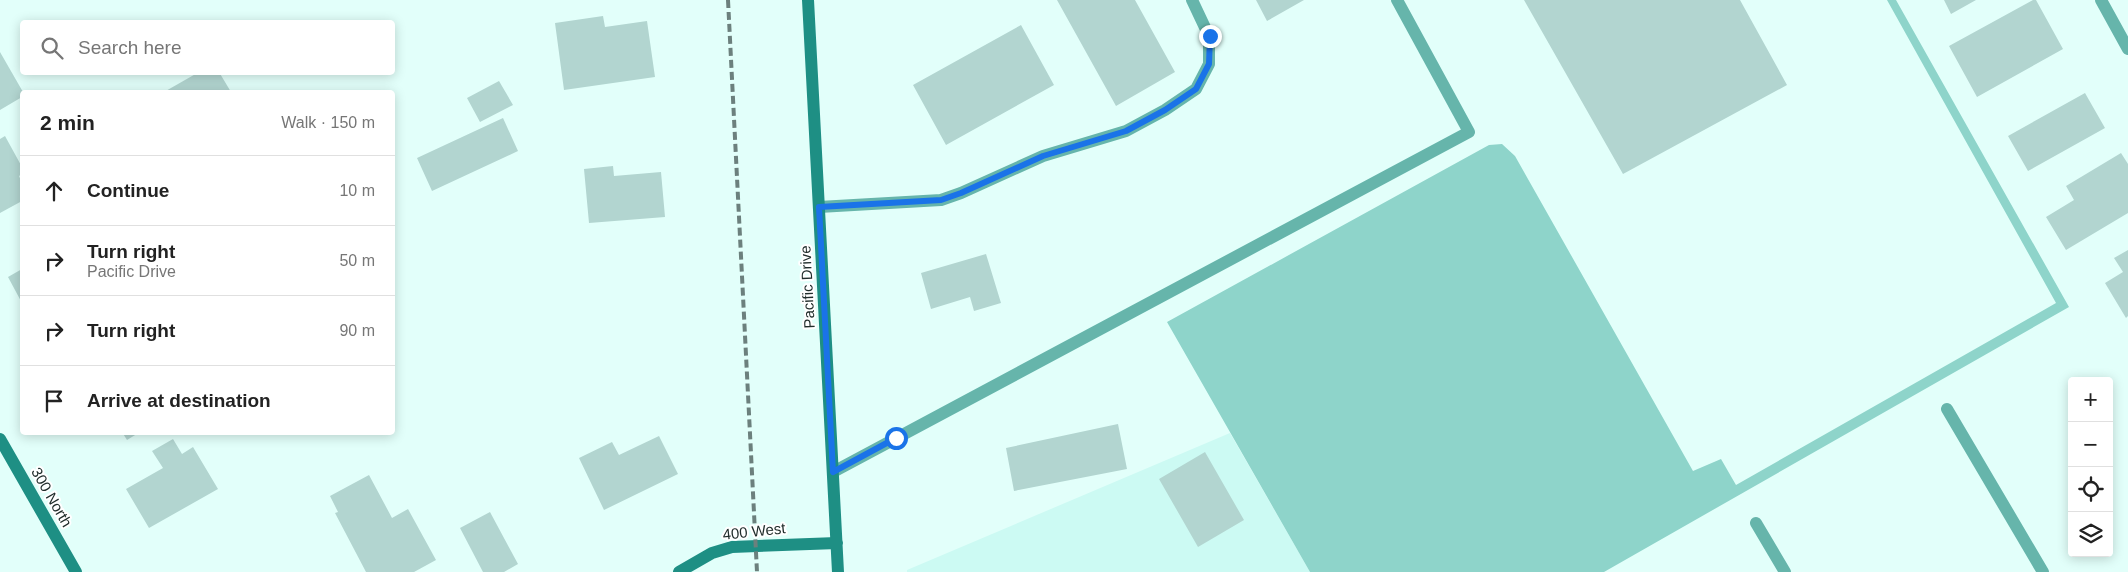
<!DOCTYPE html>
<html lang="en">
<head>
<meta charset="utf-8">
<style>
	:root { --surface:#fff; --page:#f2f2f2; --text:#222; --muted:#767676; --line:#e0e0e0 }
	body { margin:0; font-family:Helvetica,sans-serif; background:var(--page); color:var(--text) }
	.controls { position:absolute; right:15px; bottom:15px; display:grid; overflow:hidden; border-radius:5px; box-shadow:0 2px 12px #0003 }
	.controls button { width:45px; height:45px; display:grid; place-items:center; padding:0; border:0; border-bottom:1px solid var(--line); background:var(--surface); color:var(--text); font:25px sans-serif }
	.stop { position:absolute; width:15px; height:15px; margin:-11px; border:4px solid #1a73e8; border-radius:50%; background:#fff }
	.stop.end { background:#1a73e8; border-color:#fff; box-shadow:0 1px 5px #0008 }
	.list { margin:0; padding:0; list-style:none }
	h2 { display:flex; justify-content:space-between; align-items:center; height:65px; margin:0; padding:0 20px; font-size:21px }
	h2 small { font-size:16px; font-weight:400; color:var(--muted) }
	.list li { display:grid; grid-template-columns:32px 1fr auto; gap:15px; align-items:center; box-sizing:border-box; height:70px; padding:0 20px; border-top:1px solid var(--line) }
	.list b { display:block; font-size:19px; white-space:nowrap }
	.list p { margin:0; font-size:16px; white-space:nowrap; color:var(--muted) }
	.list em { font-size:16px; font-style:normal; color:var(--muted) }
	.icon { flex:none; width:28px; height:28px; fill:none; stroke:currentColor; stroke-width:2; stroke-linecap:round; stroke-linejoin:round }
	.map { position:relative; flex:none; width:2128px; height:572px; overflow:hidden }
	.search { position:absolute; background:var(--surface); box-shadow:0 2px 12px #0003; left:20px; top:20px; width:375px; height:55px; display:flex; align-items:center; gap:12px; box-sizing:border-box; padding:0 18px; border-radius:5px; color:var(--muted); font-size:19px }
	.panel { position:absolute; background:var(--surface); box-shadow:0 2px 12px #0003; left:20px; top:90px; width:375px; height:345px; border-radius:5px }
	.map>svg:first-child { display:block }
	.built { fill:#ccfaf3 }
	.green { fill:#8ed4ca }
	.building { fill:#b2d5d0 }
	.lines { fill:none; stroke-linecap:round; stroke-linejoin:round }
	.lane { stroke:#66b5ab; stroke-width:12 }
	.street { stroke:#66b5ab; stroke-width:12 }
	.secondary { stroke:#1e8f84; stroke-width:12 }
	.rail { stroke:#6c807d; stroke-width:4; stroke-dasharray:8 4; stroke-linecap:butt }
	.route { stroke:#1a73e8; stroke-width:6 }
	.labels { text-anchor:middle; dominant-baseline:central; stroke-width:4; stroke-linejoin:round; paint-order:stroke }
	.street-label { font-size:15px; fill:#202d2b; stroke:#fff }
</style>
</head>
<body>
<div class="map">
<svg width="2128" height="572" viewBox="0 0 2128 572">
	<rect width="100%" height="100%" fill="#e2fffa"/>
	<path class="built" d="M 1230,433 L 1310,572 L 907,572 L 907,570 Z"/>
	<path class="green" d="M 1887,0 L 1896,0 L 2069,307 L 1604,572 L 1310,572 L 1167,322 L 1489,145 L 1502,144 L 1515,156 L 1693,471 L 1721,459 L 1736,485 L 2056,303 Z"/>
	<path class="building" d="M 1057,0 L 1135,0 L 1175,72 L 1116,106 Z
		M 1256,0 L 1304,0 L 1267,21 Z
		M 1524,0 L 1740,0 L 1787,85 L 1623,174 Z
		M 1944,0 L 1976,0 L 1951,14 Z
		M 2033,0 L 2036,0 L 2063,49 L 1977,97 L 1949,46 Z
		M 603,16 L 605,27 L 647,21 L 655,77 L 564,90 L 555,23 Z
		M 1021,25 L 1054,85 L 946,145 L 913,85 Z
		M 0,52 L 23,92 L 22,97 L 0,110 Z
		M 199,72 L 219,72 L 231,92 L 164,92 Z
		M 499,81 L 513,105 L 480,122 L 467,98 Z
		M 2085,93 L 2105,128 L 2028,171 L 2008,136 Z
		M 503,118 L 518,151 L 432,191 L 417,158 Z
		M 5,136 L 22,167 L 22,174 L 19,176 L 22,183 L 22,201 L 0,213 L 0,139 Z
		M 2121,153 L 2128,164 L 2128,213 L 2066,250 L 2046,217 L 2074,200 L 2066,186 Z
		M 613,166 L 614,176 L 661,172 L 665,217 L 589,223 L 584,169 Z
		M 2128,250 L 2128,316 L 2126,318 L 2105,283 L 2123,272 L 2114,258 Z
		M 986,254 L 1001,303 L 974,311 L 970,297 L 931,309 L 921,273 Z
		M 22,269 L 22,303 L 8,277 Z
		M 1118,424 L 1127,469 L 1014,491 L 1006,448 Z
		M 122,432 L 140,432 L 127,440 Z
		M 659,436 L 678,474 L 604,510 L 579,458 L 612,442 L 619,455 Z
		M 173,439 L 182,454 L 193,447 L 218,489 L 149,528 L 126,489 L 163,468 L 152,451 Z
		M 1205,452 L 1244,520 L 1198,547 L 1159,479 Z
		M 369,475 L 392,518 L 408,509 L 436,560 L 414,572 L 366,572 L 335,513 L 338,512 L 330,496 Z
		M 490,512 L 518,564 L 504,572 L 483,572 L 460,528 Z"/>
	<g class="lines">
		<path class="lane" d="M 819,207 L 941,200 L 961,193 L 1043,156 L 1126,131 L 1165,110 L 1196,89 L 1209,64 L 1209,36 L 1192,0
			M 1947,409 L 2043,572
			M 833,472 L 1469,132 L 1397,0
			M 1756,523 L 1785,572"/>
		<path class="street" d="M 2101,0 L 2128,49"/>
		<path class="secondary" d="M 808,0 L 838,572
			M 0,439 L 76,572
			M 679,572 L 712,553 L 732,547 L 837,543"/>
		<path class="rail" d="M 728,0 L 757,572"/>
	</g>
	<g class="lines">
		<path class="route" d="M 896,438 L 833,472 L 819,207 L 941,200 L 961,193 L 1043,156 L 1126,131 L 1165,110 L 1196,89 L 1209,64 L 1210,36"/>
	</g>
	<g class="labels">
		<g class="street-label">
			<text transform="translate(807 287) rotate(-93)">Pacific Drive</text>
			<text transform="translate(52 497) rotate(60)">300 North</text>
			<text transform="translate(754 531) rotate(-6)">400 West</text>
		</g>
	</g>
</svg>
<div class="controls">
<button>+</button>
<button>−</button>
<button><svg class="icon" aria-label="locate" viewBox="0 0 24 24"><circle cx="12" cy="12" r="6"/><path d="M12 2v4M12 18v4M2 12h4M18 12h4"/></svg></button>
<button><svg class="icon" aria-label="layers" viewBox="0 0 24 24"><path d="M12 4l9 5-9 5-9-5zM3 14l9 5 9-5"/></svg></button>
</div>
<div class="stop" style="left:896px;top:438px"></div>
<div class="stop end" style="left:1210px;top:36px"></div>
<div class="search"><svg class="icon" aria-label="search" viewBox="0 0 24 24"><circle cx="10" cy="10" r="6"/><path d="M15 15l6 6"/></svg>Search here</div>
<section class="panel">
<h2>2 min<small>Walk · 150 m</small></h2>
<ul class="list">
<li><svg class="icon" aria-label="ahead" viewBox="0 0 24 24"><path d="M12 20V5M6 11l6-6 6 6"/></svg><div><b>Continue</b></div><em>10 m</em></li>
<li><svg class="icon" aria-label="right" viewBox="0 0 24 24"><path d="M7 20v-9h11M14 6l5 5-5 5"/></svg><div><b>Turn right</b><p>Pacific Drive</p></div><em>50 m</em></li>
<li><svg class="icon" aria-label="right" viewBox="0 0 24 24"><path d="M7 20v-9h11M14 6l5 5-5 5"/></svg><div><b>Turn right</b></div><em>90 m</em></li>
<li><svg class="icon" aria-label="arrive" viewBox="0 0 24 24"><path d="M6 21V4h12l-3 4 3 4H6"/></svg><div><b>Arrive at destination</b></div></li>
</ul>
</section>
</div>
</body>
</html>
